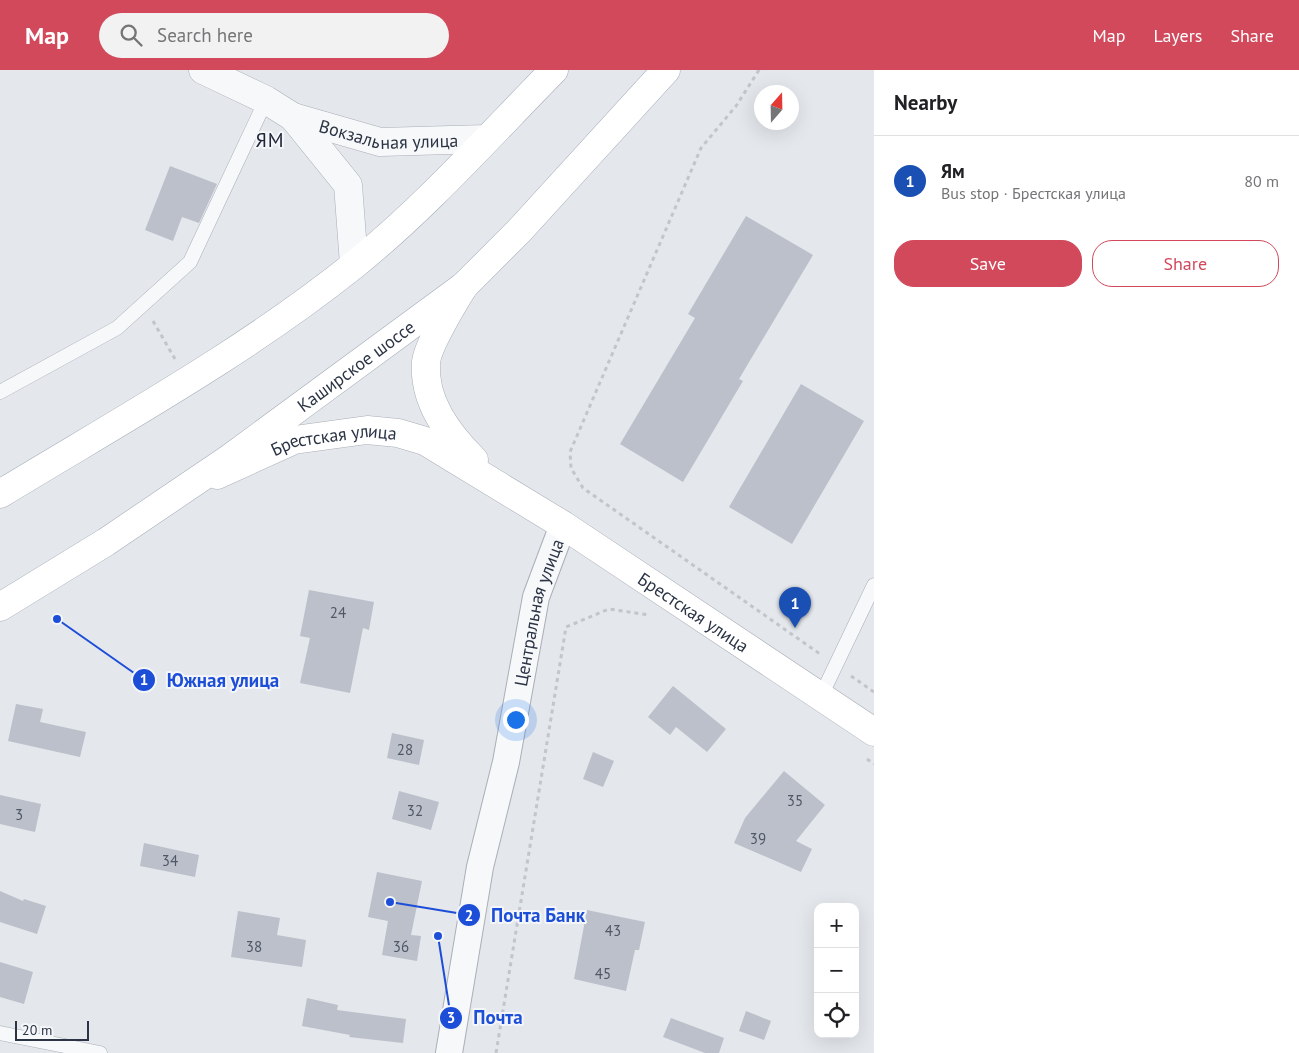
<!DOCTYPE html>
<html lang="en">
<head>
<meta charset="utf-8">
<style>
	:root { --surface:#fff; --page:#f2f2f2; --text:#202124; --muted:#757577; --line:#e0e0e0; --accent:#d1495b }
	body { margin:0; font-family:"PT Sans",sans-serif; background:var(--page); color:var(--text) }
	.controls { position:absolute; right:15px; bottom:15px; display:grid; overflow:hidden; border-radius:10px; box-shadow:0 5px 20px #0002 }
	.controls button { width:45px; height:45px; display:grid; place-items:center; padding:0; border:0; border-bottom:1px solid var(--line); background:var(--surface); color:var(--text); font:25px sans-serif }
	.compass { position:absolute; left:754px; top:15px; width:45px; height:45px; border-radius:50%; background:var(--surface); box-shadow:0 5px 20px #0002; rotate:20deg }
	.scale { position:absolute; left:15px; bottom:12px; width:74px; box-sizing:border-box; padding-left:5px; border:2px solid #2b3445; border-top:0; font-size:14px; line-height:18px; white-space:nowrap; color:#2b3445; -webkit-text-stroke:4px #f4f6f9; paint-order:stroke }
	.you { position:absolute; left:515px; top:649px; width:18px; height:18px; margin:-12px; border:4px solid #fff; border-radius:50%; background:#1a73e8; box-shadow:0 0 0 8px #1a73e833 }
	.badge { display:grid; place-items:center; width:32px; height:32px; border-radius:50%; background:var(--accent); color:#fff; font-size:16px; font-weight:700 }
	.pin { position:absolute; translate:-50% -41px; filter:drop-shadow(0 1px 2px #0008) }
	.pin::after { content:''; position:absolute; top:26px; width:18px; height:15px; background:inherit; clip-path:polygon(0 0,100% 0,50% 100%) }
	.list { margin:0; padding:0; list-style:none }
	h2 { display:flex; justify-content:space-between; align-items:center; height:65px; margin:0; padding:0 20px; font-size:21px }
	h2 small { font-size:16px; font-weight:400; color:var(--muted) }
	.list li { display:grid; grid-template-columns:32px 1fr auto; gap:15px; align-items:center; box-sizing:border-box; height:90px; padding:0 20px; border-top:1px solid var(--line) }
	.list b { display:block; font-size:19px; white-space:nowrap }
	.list p { margin:0; font-size:16px; white-space:nowrap; color:var(--muted) }
	.list em { font-size:16px; font-style:normal; color:var(--muted) }
	.actions { display:flex; gap:10px; padding:15px 20px }
	.actions a { flex:1; padding:11px 0; border:1px solid var(--accent); border-radius:20px; text-align:center; font-size:18px; color:var(--accent) }
	.actions .main { background:var(--accent); color:#fff }
	.icon { flex:none; width:28px; height:28px; fill:none; stroke:currentColor; stroke-width:2; stroke-linecap:round; stroke-linejoin:round }
	.map { position:relative; flex:none; width:874px; height:983px; overflow:hidden }
	header { display:flex; align-items:center; gap:30px; box-sizing:border-box; height:70px; padding:0 25px; background:var(--accent); color:#fff }
	header strong { font-size:24px }
	nav { display:flex; gap:28px; margin-inline-start:auto; font-size:18px }
	.search { width:350px; height:45px; background:var(--page); display:flex; align-items:center; gap:12px; box-sizing:border-box; padding:0 18px; border-radius:28px; color:var(--muted); font-size:19px }
	main { display:flex }
	aside { flex:1; background:var(--surface) }
	.map>svg:first-child { display:block }
	.building { fill:#bbc0ca }
	.lines { fill:none; stroke-linecap:round; stroke-linejoin:round }
	.service-casing { stroke:#a9aeb7; stroke-width:15 }
	.minor-casing { stroke:#a9aeb7; stroke-width:28 }
	.tertiary-casing { stroke:#a9aeb7; stroke-width:29 }
	.secondary-casing { stroke:#a9aeb7; stroke-width:29 }
	.primary-casing { stroke:#a3abb8; stroke-width:29 }
	.path { stroke:#c2c5cb; stroke-width:3; stroke-dasharray:4 4; stroke-linecap:butt }
	.service { stroke:#f7f8fa; stroke-width:14 }
	.minor { stroke:#f7f8fa; stroke-width:26 }
	.tertiary { stroke:#f7f8fa; stroke-width:28 }
	.secondary { stroke:#fff; stroke-width:28 }
	.primary { stroke:#fff; stroke-width:28 }
	.labels { text-anchor:middle; dominant-baseline:central; stroke-width:4; stroke-linejoin:round; paint-order:stroke }
	.number-label { font-size:15px; fill:#4f5766 }
	.street-label { font-size:18px; fill:#2b3445; stroke:#f4f6f9 }
	.quarter-label { font-size:20px; letter-spacing:1px; fill:#1d2536; stroke:#f4f6f9 }
	.leader { fill:none; stroke:#1d4ed8; stroke-width:2 }
	.callout-dot { fill:#1d4ed8; stroke:#f4f6f9; stroke-width:2 }
	.mark-label { font-size:15px; text-anchor:middle; font-weight:bold; fill:#fff }
	.callout-label { font-size:19px; text-anchor:middle; font-weight:bold; fill:#1d4ed8; stroke:#f4f6f9; stroke-width:4; stroke-linejoin:round; paint-order:stroke }
</style>
</head>
<body>
<header>
<strong>Map</strong>
<div class="search"><svg class="icon" aria-label="search" viewBox="0 0 24 24"><circle cx="10" cy="10" r="6"/><path d="M15 15l6 6"/></svg>Search here</div>
<nav><a>Map</a><a>Layers</a><a>Share</a></nav>
</header>
<main>
<div class="map">
<svg width="874" height="983" viewBox="0 0 874 983">
	<rect width="100%" height="100%" fill="#e4e7ec"/>
	<path class="building" d="M 170,96 L 217,114 L 199,153 L 182,147 L 173,171 L 145,160 Z
		M 746,146 L 813,185 L 739,309 L 743,311 L 683,412 L 620,374 L 695,248 L 688,244 Z
		M 801,314 L 864,351 L 792,474 L 729,437 Z
		M 309,520 L 374,532 L 369,560 L 363,558 L 350,623 L 300,613 L 310,568 L 300,566 Z
		M 673,616 L 726,659 L 707,682 L 676,657 L 670,665 L 648,647 Z
		M 16,634 L 43,639 L 40,652 L 86,662 L 80,687 L 8,671 Z
		M 392,663 L 424,670 L 419,695 L 387,688 Z
		M 593,682 L 614,691 L 603,717 L 583,709 Z
		M 784,701 L 825,735 L 796,771 L 812,779 L 801,802 L 734,773 L 745,748 Z
		M 399,721 L 439,732 L 431,760 L 392,749 Z
		M 0,725 L 41,734 L 35,762 L 0,754 Z
		M 144,773 L 199,785 L 195,807 L 140,796 Z
		M 377,802 L 422,811 L 411,865 L 421,866 L 417,891 L 382,885 L 388,851 L 368,847 Z
		M 0,821 L 23,831 L 24,829 L 46,836 L 37,864 L 0,852 Z
		M 587,840 L 645,852 L 639,880 L 635,880 L 626,921 L 574,909 Z
		M 238,841 L 280,848 L 277,865 L 306,870 L 302,897 L 231,887 Z
		M 0,892 L 33,902 L 24,934 L 0,927 Z
		M 307,928 L 338,935 L 337,940 L 406,949 L 403,973 L 349,967 L 350,965 L 302,956 Z
		M 746,941 L 771,951 L 764,970 L 739,961 Z
		M 671,948 L 724,968 L 719,983 L 705,983 L 663,967 Z"/>
	<g class="lines">
		<defs>
			<path id="service" d="M 0,322 L 117,258 L 190,192 L 266,30
				M 821,626 L 874,515
				M 0,963 L 100,983"/>
			<g id="minor">
				<path id="s1" d="M 449,983 L 480,797 L 506,692 L 536,527 L 563,455"/>
			</g>
			<g id="tertiary">
				<path id="s2" d="M 203,0 L 266,30 L 293,47 L 380,72 L 486,69"/>
				<path d="M 293,47 L 348,115 L 354,194"/>
			</g>
			<g id="secondary">
				<path d="M 464,216 C 454,232 428,275 426,292 C 423,331 448,364 474,390"/>
				<path id="s3" d="M 217,405 L 294,370 L 367,360 L 398,363 L 425,371 L 563,455 L 874,662"/>
			</g>
			<g id="primary">
				<path d="M 0,424 C 120,351 244,283 354,195 C 426,137 489,66 554,0"/>
				<path id="s4" d="M 0,537 L 106,472 L 230,388 L 464,216 L 519,161 L 666,0"/>
			</g>
		</defs>
		<use href="#service" class="service-casing"/>
		<use href="#minor" class="minor-casing"/>
		<use href="#tertiary" class="tertiary-casing"/>
		<use href="#secondary" class="secondary-casing"/>
		<use href="#primary" class="primary-casing"/>
		<path class="path" d="M 759,0 L 736,36 L 701,78 L 570,382 L 571,398 L 583,418 L 820,584
			M 153,251 L 175,289
			M 851,606 L 874,622
			M 867,689 L 874,694
			M 496,983 L 566,557 L 609,539 L 649,545"/>
		<use href="#service" class="service"/>
		<use href="#minor" class="minor"/>
		<use href="#tertiary" class="tertiary"/>
		<use href="#secondary" class="secondary"/>
		<use href="#primary" class="primary"/>
	</g>
	<g class="labels">
		<g class="number-label">
			<text x="338" y="542">24</text>
			<text x="405" y="679">28</text>
			<text x="795" y="730">35</text>
			<text x="415" y="740">32</text>
			<text x="19" y="744">3</text>
			<text x="758" y="768">39</text>
			<text x="170" y="790">34</text>
			<text x="613" y="860">43</text>
			<text x="254" y="876">38</text>
			<text x="401" y="876">36</text>
			<text x="603" y="903">45</text>
		</g>
		<g class="street-label">
			<text stroke="none"><textPath href="#s2" startOffset="200">Вокзальная улица</textPath></text>
			<text stroke="none"><textPath href="#s4" startOffset="430">Каширское шоссе</textPath></text>
			<text stroke="none"><textPath href="#s3" startOffset="124">Брестская улица</textPath></text>
			<text stroke="none"><textPath href="#s3" startOffset="536">Брестская улица</textPath></text>
			<text stroke="none"><textPath href="#s1" startOffset="450">Центральная улица</textPath></text>
		</g>
		<g class="quarter-label">
			<text x="270" y="70">ЯМ</text>
		</g>
	</g>
	<path class="leader" d="M57 549L144 610M390 832L469 845M438 866L451 948"/>
	<g class="callout-dot">
		<circle cx="57" cy="549" r="5"/>
		<circle cx="390" cy="832" r="5"/>
		<circle cx="438" cy="866" r="5"/>
		<circle cx="144" cy="610" r="12"/>
		<circle cx="469" cy="845" r="12"/>
		<circle cx="451" cy="948" r="12"/>
	</g>
	<g class="mark-label">
		<text x="144" y="615">1</text>
		<text x="469" y="851">2</text>
		<text x="451" y="953">3</text>
	</g>
	<g class="callout-label">
		<text x="223" y="617">Южная улица</text>
		<text x="538" y="852">Почта Банк</text>
		<text x="498" y="954">Почта</text>
	</g>
</svg>
<div class="controls">
<button>+</button>
<button>−</button>
<button><svg class="icon" aria-label="locate" viewBox="0 0 24 24"><circle cx="12" cy="12" r="6"/><path d="M12 2v4M12 18v4M2 12h4M18 12h4"/></svg></button>
</div>
<svg class="compass" viewBox="-18 -18 36 36"><path d="M0-13l5 13h-10z" fill="#e53935"/><path d="M0 13l5-13h-10z" fill="#757577"/></svg>
<div class="scale">20 m</div>
<div class="you"></div>
<div class="pin badge" style="left:795px;top:558px;background:#1a4fb4">1</div>
</div>
<aside>
<h2>Nearby<small></small></h2>
<ul class="list">
<li><span class="badge" style="background:#1a4fb4">1</span><div><b>Ям</b><p>Bus stop · Брестская улица</p></div><em>80 m</em></li>
</ul>
<div class="actions"><a class="main">Save</a><a>Share</a></div>
</aside>
</main>
</body>
</html>
